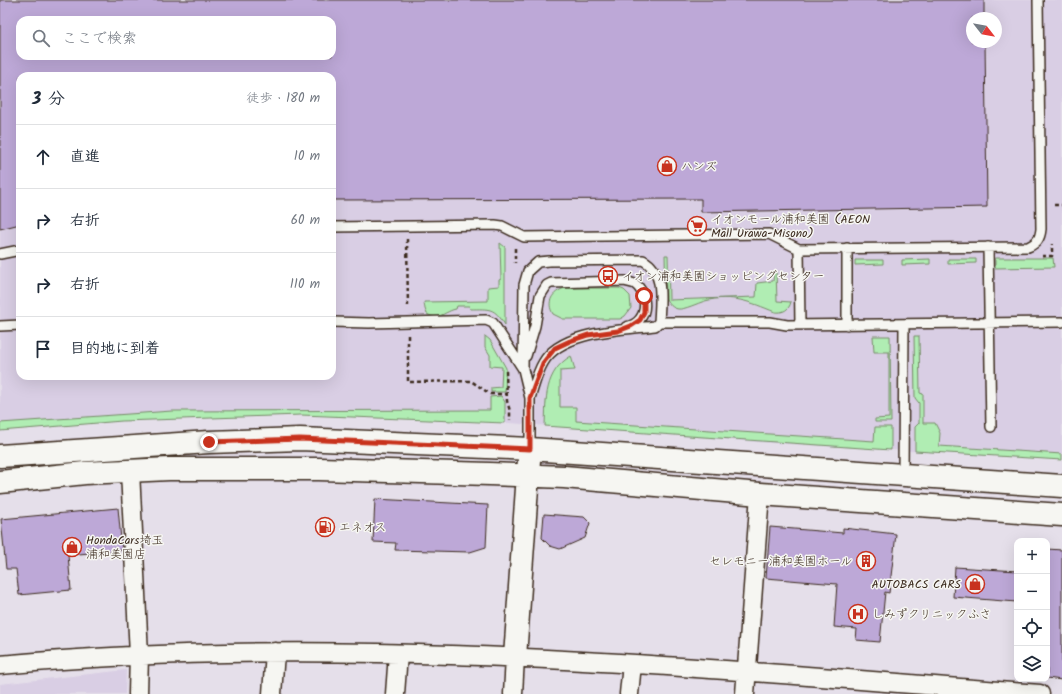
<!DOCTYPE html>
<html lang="ja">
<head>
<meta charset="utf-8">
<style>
	:root { --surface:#fff; --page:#f6f6f7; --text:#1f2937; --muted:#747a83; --line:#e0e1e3 }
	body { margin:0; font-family:Kalam,"Klee One",sans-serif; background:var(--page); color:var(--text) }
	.controls { position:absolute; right:12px; bottom:12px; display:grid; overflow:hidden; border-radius:8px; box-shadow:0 4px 16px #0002 }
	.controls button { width:36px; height:36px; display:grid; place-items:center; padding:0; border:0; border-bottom:1px solid var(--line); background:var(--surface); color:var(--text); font:20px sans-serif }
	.compass { position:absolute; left:966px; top:12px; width:36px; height:36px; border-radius:50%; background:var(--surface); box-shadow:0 4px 16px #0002; rotate:121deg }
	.stop { position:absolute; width:12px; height:12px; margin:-9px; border:3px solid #c8321e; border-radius:50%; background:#fff }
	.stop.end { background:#c8321e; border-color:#fff; box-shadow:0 1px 4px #0008 }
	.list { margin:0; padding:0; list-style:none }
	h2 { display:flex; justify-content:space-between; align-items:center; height:52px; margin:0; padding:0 16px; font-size:17px }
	h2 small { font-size:13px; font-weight:400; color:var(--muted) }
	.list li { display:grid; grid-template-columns:26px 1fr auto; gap:12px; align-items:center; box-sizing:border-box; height:64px; padding:0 16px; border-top:1px solid var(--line) }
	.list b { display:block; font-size:15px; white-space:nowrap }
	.list em { font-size:13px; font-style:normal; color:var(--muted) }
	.icon { flex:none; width:22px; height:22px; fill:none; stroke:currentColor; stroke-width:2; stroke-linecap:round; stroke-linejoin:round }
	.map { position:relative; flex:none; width:1062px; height:694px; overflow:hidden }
	.search { position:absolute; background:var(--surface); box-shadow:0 4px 16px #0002; left:16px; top:16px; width:320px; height:44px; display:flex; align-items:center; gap:10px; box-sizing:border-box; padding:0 14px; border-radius:12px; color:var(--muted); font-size:15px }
	.panel { position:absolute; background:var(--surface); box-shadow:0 4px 16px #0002; left:16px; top:72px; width:320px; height:308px; border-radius:12px }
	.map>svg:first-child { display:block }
	.built { fill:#d9cee4; fill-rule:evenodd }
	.grass { fill:#b0edb3; stroke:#768c68 }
	.building { fill:#bda8d7; stroke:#3b2a1e; fill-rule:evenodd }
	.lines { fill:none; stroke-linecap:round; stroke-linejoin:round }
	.lane-casing { stroke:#3b2a1e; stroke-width:12 }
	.street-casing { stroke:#3b2a1e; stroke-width:21 }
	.secondary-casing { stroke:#3b2a1e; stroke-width:25 }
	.path { stroke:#3b2a1e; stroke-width:2.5; stroke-dasharray:4 3; stroke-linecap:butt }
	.lane { stroke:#f6f6f2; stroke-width:9 }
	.street { stroke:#f6f6f2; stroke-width:18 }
	.secondary { stroke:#f6f6f2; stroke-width:22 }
	.route { stroke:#c8321e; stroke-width:5 }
	.labels { text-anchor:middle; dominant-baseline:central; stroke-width:3; stroke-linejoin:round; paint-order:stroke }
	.poi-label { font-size:12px; fill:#3b2a1e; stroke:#f6f6f2; text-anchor:start }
</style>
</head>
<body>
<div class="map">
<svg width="1062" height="694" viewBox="0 0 1062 694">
	<rect width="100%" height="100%" fill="#e5dfea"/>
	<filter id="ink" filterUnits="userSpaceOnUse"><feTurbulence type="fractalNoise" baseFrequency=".025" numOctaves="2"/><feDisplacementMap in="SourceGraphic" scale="8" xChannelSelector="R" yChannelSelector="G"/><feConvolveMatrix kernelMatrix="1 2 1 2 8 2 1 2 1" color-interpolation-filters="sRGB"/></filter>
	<g filter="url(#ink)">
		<path class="built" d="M 0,0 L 1062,0 L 1062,460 L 773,443 L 495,422 L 301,415 L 122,421 L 0,431 ZM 972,18 L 996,18 L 996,42 L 972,42 ZM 20,20 L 332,20 L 332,56 L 20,56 ZM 20,76 L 332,76 L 332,376 L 20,376 Z
			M 126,670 L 125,694 L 0,694 L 0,684 Z"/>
		<path class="grass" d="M 500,243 L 505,247 L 505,325 C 494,307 490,309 470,309 L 469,306 L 457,306 L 456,309 C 445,311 439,321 427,314 L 425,309 L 424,302 L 488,301 L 488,287 L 499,286 L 499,280 L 501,279 Z
			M 665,255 L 668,255 L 669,300 L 756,297 L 757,283 L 773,281 L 774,271 L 776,271 L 777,301 L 791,302 C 789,310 783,313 775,312 C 750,302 732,294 705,301 C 698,303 684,310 678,309 C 672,308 669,304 666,299 Z
			M 995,258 L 1053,258 L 1054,267 L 995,268 Z
			M 930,259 L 930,264 L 902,265 L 902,260 Z
			M 948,259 L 976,259 L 976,263 L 948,264 Z
			M 855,260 L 883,260 L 883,264 L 855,265 Z
			M 565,288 L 619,288 L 624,290 L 630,296 L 631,308 L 625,316 L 620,319 L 563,319 L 553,314 C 546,302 552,292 565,288 Z
			M 485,336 L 490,340 L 506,368 L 505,392 L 491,392 L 491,388 L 501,387 L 502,367 L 490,366 L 490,355 L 485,347 Z
			M 873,336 L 890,336 L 891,422 L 875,422 L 875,419 L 889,418 L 889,352 L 874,352 Z
			M 914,336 L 919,336 L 920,393 L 923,394 L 923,423 L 935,423 L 940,433 L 939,446 L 1062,454 L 1062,460 L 915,451 L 915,427 L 919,423 L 919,403 L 915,398 Z
			M 571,356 L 575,370 L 560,371 L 560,407 L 576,407 L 576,421 L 874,441 L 875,427 L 891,427 L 891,450 L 545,426 C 546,399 544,372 571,356 Z
			M 501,396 L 505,402 L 505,423 L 301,415 L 122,421 L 0,431 L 0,423 L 172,411 L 490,410 L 490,397 Z"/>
		<path class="building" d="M 0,0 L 984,0 L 984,18 L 972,18 L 972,42 L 985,42 L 987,207 L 701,212 L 701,199 L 332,200 L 332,76 L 20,76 L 20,224 L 0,229 ZM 20,20 L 332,20 L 332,56 L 20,56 Z
			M 375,499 L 488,505 L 486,547 L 470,552 L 395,550 L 396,543 L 373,542 Z
			M 118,508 L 122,550 L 68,555 L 71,590 L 19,595 L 16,569 L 6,569 L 1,519 Z
			M 544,514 L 584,517 L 590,523 L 585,538 L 560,549 L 550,546 L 542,538 Z
			M 770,527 L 843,533 L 843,528 L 896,534 L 889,593 L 885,592 L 880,642 L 856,640 L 857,629 L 834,627 L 837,584 L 766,578 Z
			M 1047,549 L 1062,550 L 1062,680 L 1047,678 Z
			M 955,567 L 1017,571 L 1017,602 L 953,597 Z"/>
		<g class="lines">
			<defs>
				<path id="lane" d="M 332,227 L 495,225 L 502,226 L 524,237 L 769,234 L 799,249
					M 988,247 L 991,427
					M 847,248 L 847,325
					M 0,254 L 20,250
					M 332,322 L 369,323 L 486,320 L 493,323 L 523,369
					M 659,322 L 770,322 L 787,325 L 1062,322
					M 800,325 L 799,249 L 1028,247 C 1037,243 1040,239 1041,229 L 1038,0
					M 0,326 L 20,325
					M 526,356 L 535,326 L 540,296 L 547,285 L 551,283 L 625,281 C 628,282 632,283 635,284 C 645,291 648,309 640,319 C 637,323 631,326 626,327
					M 530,449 L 530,398 L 523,369 L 524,285 L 528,271 L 538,262 L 549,261 L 643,260 C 665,272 660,300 659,322 L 655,326 C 622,330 560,331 543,363 C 537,373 534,387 530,398
					M 903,475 L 904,324"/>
				<path id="street" d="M 130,471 L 139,655 L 138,694
					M 0,665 C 346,633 694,668 1040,694
					M 272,694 L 275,652
					M 395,694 L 398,654
					M 513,694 L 515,657
					M 629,694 L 632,664
					M 745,694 L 760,494"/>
				<path id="secondary" d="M 0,456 L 209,442 L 300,439 L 530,449 L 1062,486
					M 0,482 L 85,473 L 169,469 L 319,469 L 490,474 L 564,477 L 760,494 L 1062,515
					M 515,657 L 529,460"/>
			</defs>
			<use href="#lane" class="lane-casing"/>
			<use href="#street" class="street-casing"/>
			<use href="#secondary" class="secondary-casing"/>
			<path class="path" d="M 1054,205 L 1062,205
				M 407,239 L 408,308
				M 515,248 L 515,263
				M 1042,256 L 1052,256 L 1052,244
				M 408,335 L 408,382 L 471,381 L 490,394 L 507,394
				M 506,371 L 507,401 L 510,411 L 510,420"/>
			<use href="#lane" class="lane"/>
			<use href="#street" class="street"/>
			<use href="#secondary" class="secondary"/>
		</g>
	</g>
	<g class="lines" filter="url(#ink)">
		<path class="route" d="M 209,442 L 300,439 L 530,449 L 530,398 L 543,363 L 555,348 L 570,341 L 588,335 L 618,331 L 631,326 L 640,320 L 644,312 L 644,296"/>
	</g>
	<defs>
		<symbol id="shop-ring" viewBox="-11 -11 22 22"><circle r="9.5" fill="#f6f6f2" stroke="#c8321e" stroke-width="1.5"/><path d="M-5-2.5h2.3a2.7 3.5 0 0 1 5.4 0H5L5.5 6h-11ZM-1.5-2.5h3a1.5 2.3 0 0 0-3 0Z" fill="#c8321e"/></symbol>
		<symbol id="supermarket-ring" viewBox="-11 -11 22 22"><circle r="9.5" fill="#f6f6f2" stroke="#c8321e" stroke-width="1.5"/><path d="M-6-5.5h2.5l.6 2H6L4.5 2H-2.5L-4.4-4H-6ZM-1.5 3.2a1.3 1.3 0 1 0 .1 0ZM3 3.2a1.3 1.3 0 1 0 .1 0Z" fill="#c8321e"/></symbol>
		<symbol id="bus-ring" viewBox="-11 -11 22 22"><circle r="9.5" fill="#f6f6f2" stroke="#c8321e" stroke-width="1.5"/><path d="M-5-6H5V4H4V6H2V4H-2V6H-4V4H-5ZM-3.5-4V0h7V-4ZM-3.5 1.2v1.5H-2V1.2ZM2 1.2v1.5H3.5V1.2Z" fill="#c8321e"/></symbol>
		<symbol id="fuel-ring" viewBox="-11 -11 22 22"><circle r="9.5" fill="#f6f6f2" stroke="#c8321e" stroke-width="1.5"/><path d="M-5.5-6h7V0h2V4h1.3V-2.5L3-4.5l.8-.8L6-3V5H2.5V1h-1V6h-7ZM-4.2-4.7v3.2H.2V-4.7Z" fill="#c8321e"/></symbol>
		<symbol id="building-ring" viewBox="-11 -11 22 22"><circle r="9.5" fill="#f6f6f2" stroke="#c8321e" stroke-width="1.5"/><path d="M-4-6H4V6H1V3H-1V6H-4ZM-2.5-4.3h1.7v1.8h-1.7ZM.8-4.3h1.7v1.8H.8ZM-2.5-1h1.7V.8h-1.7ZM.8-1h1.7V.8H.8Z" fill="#c8321e"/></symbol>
		<symbol id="hospital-ring" viewBox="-11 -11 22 22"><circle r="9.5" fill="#f6f6f2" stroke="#c8321e" stroke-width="1.5"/><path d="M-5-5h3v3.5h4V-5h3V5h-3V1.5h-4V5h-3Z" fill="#c8321e"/></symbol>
	</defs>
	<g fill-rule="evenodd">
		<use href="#shop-ring" x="656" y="155" width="22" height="22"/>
		<use href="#supermarket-ring" x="686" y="215" width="22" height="22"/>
		<use href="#bus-ring" x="597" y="265" width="22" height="22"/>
		<use href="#fuel-ring" x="314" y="516" width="22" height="22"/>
		<use href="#shop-ring" x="61" y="536" width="22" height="22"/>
		<use href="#building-ring" x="855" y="550" width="22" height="22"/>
		<use href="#shop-ring" x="964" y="573" width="22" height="22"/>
		<use href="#hospital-ring" x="847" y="603" width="22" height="22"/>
	</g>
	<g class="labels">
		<g class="poi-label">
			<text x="681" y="166">ハンズ</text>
			<text x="711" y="219">イオンモール浦和美園 (AEON<tspan x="711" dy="14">Mall Urawa-Misono)</tspan></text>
			<text x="622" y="276">イオン浦和美園ショッピングセンター</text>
			<text x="339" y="527">エネオス</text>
			<text x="86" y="540">HondaCars埼玉<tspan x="86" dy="14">浦和美園店</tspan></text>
			<text x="852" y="561" text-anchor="end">セレモニー浦和美園ホール</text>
			<text x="961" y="584" text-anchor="end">AUTOBACS CARS</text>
			<text x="872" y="614">しみずクリニックふさ</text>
		</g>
	</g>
</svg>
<div class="controls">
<button>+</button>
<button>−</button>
<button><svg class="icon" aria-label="locate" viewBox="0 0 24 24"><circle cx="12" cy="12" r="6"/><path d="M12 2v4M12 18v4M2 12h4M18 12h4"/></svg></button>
<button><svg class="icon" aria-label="layers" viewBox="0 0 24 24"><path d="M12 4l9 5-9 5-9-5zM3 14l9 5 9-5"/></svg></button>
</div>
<svg class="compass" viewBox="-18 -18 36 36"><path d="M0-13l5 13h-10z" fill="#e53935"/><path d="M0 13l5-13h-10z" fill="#747a83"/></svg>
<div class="stop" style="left:644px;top:296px"></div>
<div class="stop end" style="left:209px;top:442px"></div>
<div class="search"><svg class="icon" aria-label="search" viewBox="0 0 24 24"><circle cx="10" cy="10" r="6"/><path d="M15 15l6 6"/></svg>ここで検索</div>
<section class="panel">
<h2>3 分<small>徒歩 · 180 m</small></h2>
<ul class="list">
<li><svg class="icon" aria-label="ahead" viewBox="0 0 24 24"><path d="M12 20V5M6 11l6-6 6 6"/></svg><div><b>直進</b></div><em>10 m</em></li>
<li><svg class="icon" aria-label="right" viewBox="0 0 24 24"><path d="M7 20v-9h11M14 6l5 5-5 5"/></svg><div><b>右折</b></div><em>60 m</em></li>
<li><svg class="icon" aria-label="right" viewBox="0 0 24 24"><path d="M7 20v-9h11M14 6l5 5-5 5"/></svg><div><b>右折</b></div><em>110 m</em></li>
<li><svg class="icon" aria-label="arrive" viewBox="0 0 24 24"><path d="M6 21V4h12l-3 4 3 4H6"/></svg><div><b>目的地に到着</b></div></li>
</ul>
</section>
</div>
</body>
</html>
